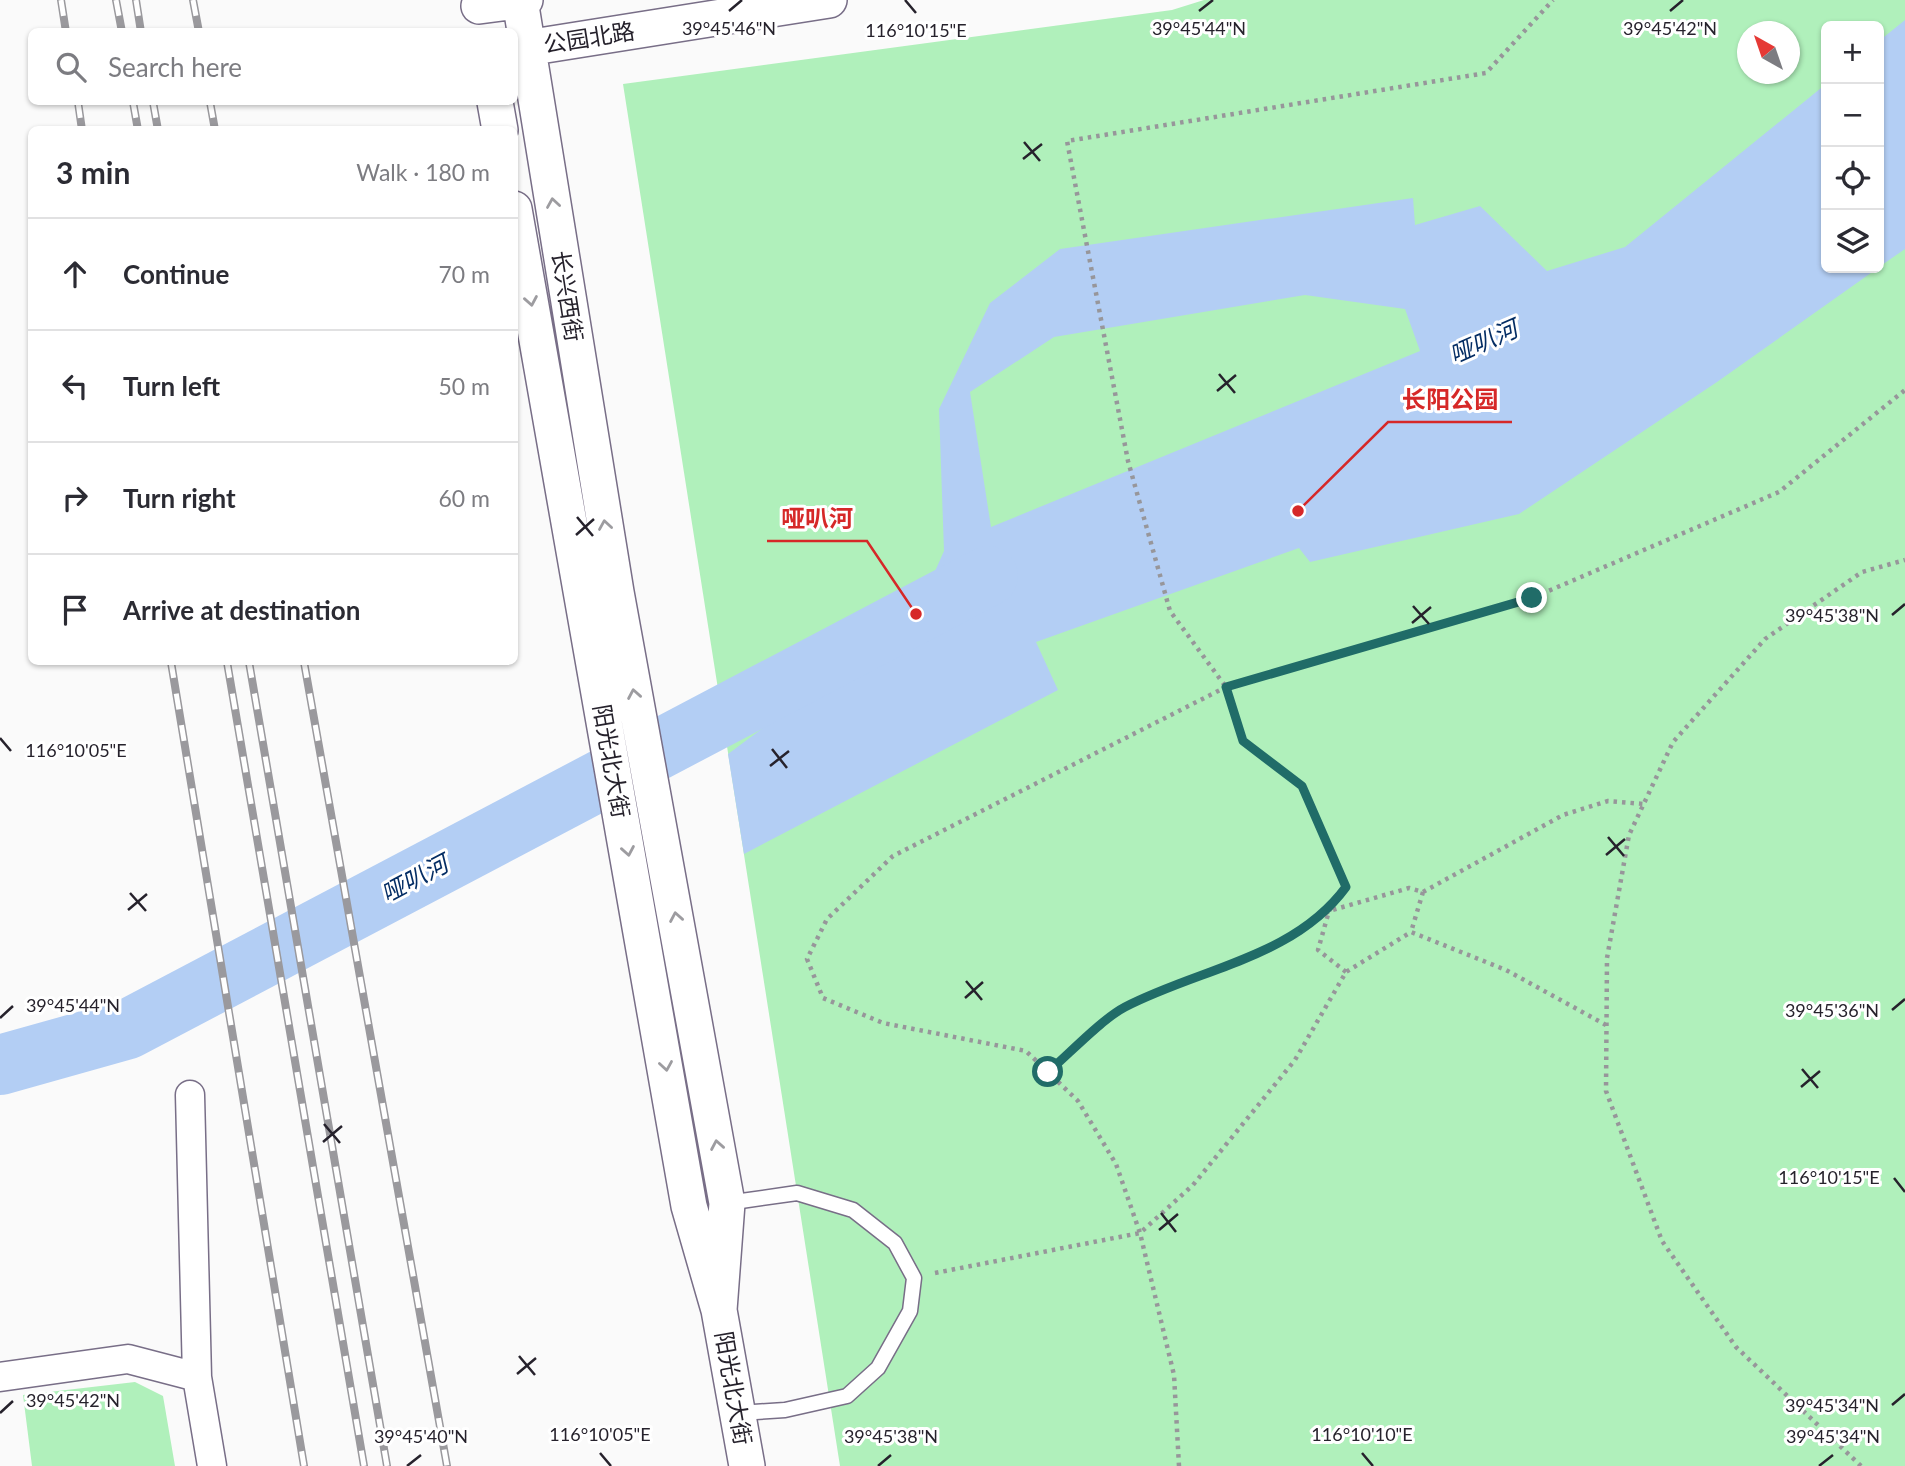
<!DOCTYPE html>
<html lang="en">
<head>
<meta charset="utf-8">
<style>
	:root { --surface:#fff; --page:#f2f2f3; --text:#2b2b33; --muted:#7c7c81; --line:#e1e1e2 }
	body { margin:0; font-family:Lato,"Noto Sans SC",sans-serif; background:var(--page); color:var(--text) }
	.controls { position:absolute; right:21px; top:21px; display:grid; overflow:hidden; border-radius:10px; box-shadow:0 2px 5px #0004 }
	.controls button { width:63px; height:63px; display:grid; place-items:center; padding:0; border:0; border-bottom:2px solid var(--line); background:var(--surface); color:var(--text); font:35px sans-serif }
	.compass { position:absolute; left:1737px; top:21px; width:63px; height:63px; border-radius:50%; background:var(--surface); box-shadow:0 2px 5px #0004; rotate:320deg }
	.stop { position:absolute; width:21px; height:21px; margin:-16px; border:5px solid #206c68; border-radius:50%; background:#fff }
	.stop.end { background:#206c68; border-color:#fff; box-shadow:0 2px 7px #0008 }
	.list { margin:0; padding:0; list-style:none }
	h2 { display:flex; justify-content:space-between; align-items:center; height:91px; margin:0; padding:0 28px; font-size:30px }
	h2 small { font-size:23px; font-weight:400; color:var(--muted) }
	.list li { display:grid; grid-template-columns:46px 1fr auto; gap:21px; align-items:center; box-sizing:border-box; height:112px; padding:0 28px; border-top:2px solid var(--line) }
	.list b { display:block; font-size:26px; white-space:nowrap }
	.list em { font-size:23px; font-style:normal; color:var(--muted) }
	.icon { flex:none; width:38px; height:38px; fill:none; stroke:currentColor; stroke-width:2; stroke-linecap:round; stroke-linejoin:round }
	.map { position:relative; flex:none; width:1905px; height:1466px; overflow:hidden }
	.search { position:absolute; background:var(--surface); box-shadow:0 2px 5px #0004; left:28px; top:28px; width:490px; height:77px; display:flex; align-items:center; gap:18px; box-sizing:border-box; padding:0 24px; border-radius:10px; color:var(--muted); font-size:26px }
	.panel { position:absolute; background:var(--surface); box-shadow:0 2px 5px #0004; left:28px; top:126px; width:490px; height:539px; border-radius:10px }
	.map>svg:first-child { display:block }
	.green { fill:#b0f0bb; fill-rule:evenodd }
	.water { fill:#b3cef4; fill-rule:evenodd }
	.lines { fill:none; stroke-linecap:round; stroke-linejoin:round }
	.river { stroke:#b3cef4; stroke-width:60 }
	.service-casing { stroke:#786e87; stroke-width:17 }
	.minor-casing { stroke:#786e87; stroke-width:31 }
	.tertiary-casing { stroke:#786e87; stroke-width:38 }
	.path { stroke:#97969a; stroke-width:4.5; stroke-dasharray:3.5 5; stroke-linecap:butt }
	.service { stroke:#fff; stroke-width:14 }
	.minor { stroke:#fff; stroke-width:28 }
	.tertiary { stroke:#fff; stroke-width:35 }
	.rail-casing { stroke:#9a999d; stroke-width:8 }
	.rail { stroke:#fff; stroke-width:5; stroke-dasharray:16; stroke-linecap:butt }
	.oneway { stroke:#9d9ca0 }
	.route { stroke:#206c68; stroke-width:9 }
	.ticks { fill:none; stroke:#26222c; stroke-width:2.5 }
	.labels { text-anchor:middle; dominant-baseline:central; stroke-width:6; stroke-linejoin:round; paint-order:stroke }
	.street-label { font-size:23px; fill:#26222c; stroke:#fff }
	.water-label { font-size:24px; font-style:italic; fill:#042d64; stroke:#fff }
	.ticks-label { font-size:18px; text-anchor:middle; fill:#26222c; stroke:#fff; stroke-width:6; stroke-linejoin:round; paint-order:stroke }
	.leader { fill:none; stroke:#d62828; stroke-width:2.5 }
	.callout-dot { fill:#d62828; stroke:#fff; stroke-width:2.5 }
	.callout-label { font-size:24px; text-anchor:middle; font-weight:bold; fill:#d62828; stroke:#fff; stroke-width:6; stroke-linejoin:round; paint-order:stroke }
</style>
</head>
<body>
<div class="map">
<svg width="1905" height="1466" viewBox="0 0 1905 1466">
	<rect width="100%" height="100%" fill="#fafafa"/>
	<path class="green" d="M 1204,0 L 1905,0 L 1905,1466 L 840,1466 L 623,84 L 1172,10 ZM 1826,26 L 1879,26 L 1879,268 L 1826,268 ZM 1748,32 L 1790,32 L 1790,74 L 1748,74 Z
		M 135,1382 L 163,1396 L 175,1466 L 32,1466 L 23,1395 Z"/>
	<path class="water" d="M 1905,20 L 1905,249 L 1879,267 L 1879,41 Z
		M 1826,84 L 1826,268 L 1878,268 L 1717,382 L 1519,514 L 1310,562 L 1299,548 L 1036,642 L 1058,690 L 744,854 L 728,754 L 916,614 L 944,551 L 939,409 L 990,303 L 1060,249 L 1413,198 L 1415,225 L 1480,206 L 1547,271 L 1625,247 ZM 1305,295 L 1405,309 L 1420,351 L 991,527 L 970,392 L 1054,337 Z"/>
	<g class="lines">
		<path class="river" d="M 0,1065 L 128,1029 L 988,576"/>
		<defs>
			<path id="service" d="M 727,1203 L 797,1193 L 853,1210 L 895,1243 L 914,1278 L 910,1311 L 878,1368 L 847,1396 L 785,1410 L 739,1413"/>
			<path id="minor" d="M 190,1095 L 197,1377 L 212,1466
				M 0,1377 L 128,1359 L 197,1377"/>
			<path id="tertiary" d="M 520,0 L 616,592 L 727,1203 L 719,1310
				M 479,6 L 525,0
				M 514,50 L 829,0
				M 495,102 L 500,130
				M 514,209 L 689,1206 L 719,1310 L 747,1466"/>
		</defs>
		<use href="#service" class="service-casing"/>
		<use href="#minor" class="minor-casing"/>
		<use href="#tertiary" class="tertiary-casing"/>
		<path class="path" d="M 1423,892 L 1411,932 L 1506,970 L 1606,1025
			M 1346,972 L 1318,950 L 1329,911 L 1346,887 L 1302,786 L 1243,741 L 1226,687 L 1170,611 L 1128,461 L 1067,141 L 1486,73 L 1553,0
			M 1048,1072 L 1123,1008 L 1295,936 L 1329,911 L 1409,888 L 1423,892 L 1563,815 L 1608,801 L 1644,804
			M 935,1273 L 1140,1233 L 1193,1185 L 1295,1060 L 1346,972 L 1411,932
			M 1179,1466 L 1174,1375 L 1140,1233 L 1116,1164 L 1078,1101 L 1026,1051 L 883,1023 L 823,998 L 807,959 L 827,919 L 893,856 L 1226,687 L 1532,598 L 1779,492 L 1905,390
			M 1861,1466 L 1736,1347 L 1662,1241 L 1606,1091 L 1607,958 L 1629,835 L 1673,742 L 1765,639 L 1862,572 L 1905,560"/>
		<use href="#service" class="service"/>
		<use href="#minor" class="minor"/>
		<use href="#tertiary" class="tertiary"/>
		<defs>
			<path id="rail" d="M 61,0 L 66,32
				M 116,0 L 122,32
				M 136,0 L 141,32
				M 193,0 L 199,32
				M 78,102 L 82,130
				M 133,102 L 138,130
				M 153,102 L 158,130
				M 210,102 L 215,130
				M 171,662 L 304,1466
				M 227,662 L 364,1466
				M 249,662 L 387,1466
				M 304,662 L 447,1466"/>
		</defs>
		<use href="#rail" class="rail-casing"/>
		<use href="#rail" class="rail"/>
	</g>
	<defs><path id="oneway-chevron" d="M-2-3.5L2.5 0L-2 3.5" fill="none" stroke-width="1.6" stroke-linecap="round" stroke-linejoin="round" transform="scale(1.75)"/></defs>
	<g class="oneway">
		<use href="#oneway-chevron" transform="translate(553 203) rotate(-99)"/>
		<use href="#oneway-chevron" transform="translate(531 301) rotate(80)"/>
		<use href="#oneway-chevron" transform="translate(605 525) rotate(-99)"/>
		<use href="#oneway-chevron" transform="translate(634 694) rotate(-100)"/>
		<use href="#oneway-chevron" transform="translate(628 851) rotate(80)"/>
		<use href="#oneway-chevron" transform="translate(676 917) rotate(-100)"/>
		<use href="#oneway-chevron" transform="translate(666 1066) rotate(81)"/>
		<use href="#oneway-chevron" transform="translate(717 1145) rotate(-100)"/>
	</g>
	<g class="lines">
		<path class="route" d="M 1048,1072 C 1069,1054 1102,1019 1125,1007 C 1200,968 1294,958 1346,887 L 1302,786 L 1243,741 L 1226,687 L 1532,598"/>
	</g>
	<path class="ticks" d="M 905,0 L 916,13M 729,11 L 742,0M 1199,11 L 1213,0M 1670,11 L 1683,0M 1024,142 L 1040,161M 1023,159 L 1042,144M 1219,374 L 1235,393M 1217,391 L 1236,375M 577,517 L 593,536M 576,535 L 594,519M 1413,606 L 1429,624M 1892,615 L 1905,604M 1412,623 L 1431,607M 0,738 L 11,751M 772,749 L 787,768M 770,766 L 789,751M 1608,837 L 1624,856M 1606,855 L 1625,839M 130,893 L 146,911M 128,910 L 147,894M 966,981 L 982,1000M 965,998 L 983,982M 1892,1010 L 1905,999M 0,1018 L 13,1006M 1802,1069 L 1818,1088M 1801,1087 L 1820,1071M 324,1124 L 340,1143M 323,1142 L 342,1126M 1894,1178 L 1905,1192M 1161,1213 L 1176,1232M 1159,1230 L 1178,1214M 519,1356 L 535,1375M 517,1374 L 536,1358M 1892,1405 L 1905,1394M 0,1413 L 13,1401M 600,1453 L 611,1466M 1362,1453 L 1373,1466M 407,1466 L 421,1455M 878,1466 L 891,1455M 1819,1466 L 1833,1455"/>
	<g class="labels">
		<g class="street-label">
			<text transform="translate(589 37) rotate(-9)">公园北路</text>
			<text transform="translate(568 296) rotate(81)">长兴西街</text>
			<text transform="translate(612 761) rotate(80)">阳光北大街</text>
			<text transform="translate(734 1388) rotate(80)">阳光北大街</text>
		</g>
		<g class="water-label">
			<text transform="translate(1483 341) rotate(-24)">哑叭河</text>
			<text transform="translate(414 878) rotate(-28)">哑叭河</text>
		</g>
	</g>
	<g class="ticks-label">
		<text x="729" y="35">39°45'46"N</text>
		<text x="1199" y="35">39°45'44"N</text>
		<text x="1670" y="35">39°45'42"N</text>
		<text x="916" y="37">116°10'15"E</text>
		<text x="1832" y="622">39°45'38"N</text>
		<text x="76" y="757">116°10'05"E</text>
		<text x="73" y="1012">39°45'44"N</text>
		<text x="1832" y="1017">39°45'36"N</text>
		<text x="1829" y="1184">116°10'15"E</text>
		<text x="73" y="1407">39°45'42"N</text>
		<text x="1832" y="1412">39°45'34"N</text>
		<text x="600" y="1441">116°10'05"E</text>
		<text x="1362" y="1441">116°10'10"E</text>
		<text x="421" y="1443">39°45'40"N</text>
		<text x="891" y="1443">39°45'38"N</text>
		<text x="1833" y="1443">39°45'34"N</text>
	</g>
	<path class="leader" d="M1298 511L1388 422H1512M916 614L867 541H767"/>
	<g class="callout-dot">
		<circle cx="1298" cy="511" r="7"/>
		<circle cx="916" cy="614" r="7"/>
	</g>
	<g class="callout-label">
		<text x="1450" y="408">长阳公园</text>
		<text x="817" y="527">哑叭河</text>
	</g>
</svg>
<div class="controls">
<button>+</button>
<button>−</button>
<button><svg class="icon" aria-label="locate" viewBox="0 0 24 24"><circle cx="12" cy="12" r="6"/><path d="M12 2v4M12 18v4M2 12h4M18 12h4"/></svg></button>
<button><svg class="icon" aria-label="layers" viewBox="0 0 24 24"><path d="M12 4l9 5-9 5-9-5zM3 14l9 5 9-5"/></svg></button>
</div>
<svg class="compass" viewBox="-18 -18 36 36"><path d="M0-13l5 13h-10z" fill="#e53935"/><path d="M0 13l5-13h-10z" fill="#7c7c81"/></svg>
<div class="stop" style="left:1048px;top:1072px"></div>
<div class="stop end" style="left:1532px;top:598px"></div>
<div class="search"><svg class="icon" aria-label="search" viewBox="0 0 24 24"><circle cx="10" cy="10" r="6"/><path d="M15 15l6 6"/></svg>Search here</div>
<section class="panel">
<h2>3 min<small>Walk · 180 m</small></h2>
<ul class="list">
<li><svg class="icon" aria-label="ahead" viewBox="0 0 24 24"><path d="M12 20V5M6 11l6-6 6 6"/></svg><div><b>Continue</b></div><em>70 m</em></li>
<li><svg class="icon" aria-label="left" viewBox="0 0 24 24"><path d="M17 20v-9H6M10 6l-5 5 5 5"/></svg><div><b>Turn left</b></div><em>50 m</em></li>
<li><svg class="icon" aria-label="right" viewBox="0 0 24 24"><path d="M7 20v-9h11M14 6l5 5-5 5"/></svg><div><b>Turn right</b></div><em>60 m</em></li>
<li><svg class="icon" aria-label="arrive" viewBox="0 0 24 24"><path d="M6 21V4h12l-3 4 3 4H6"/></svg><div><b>Arrive at destination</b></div></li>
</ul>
</section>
</div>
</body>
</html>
